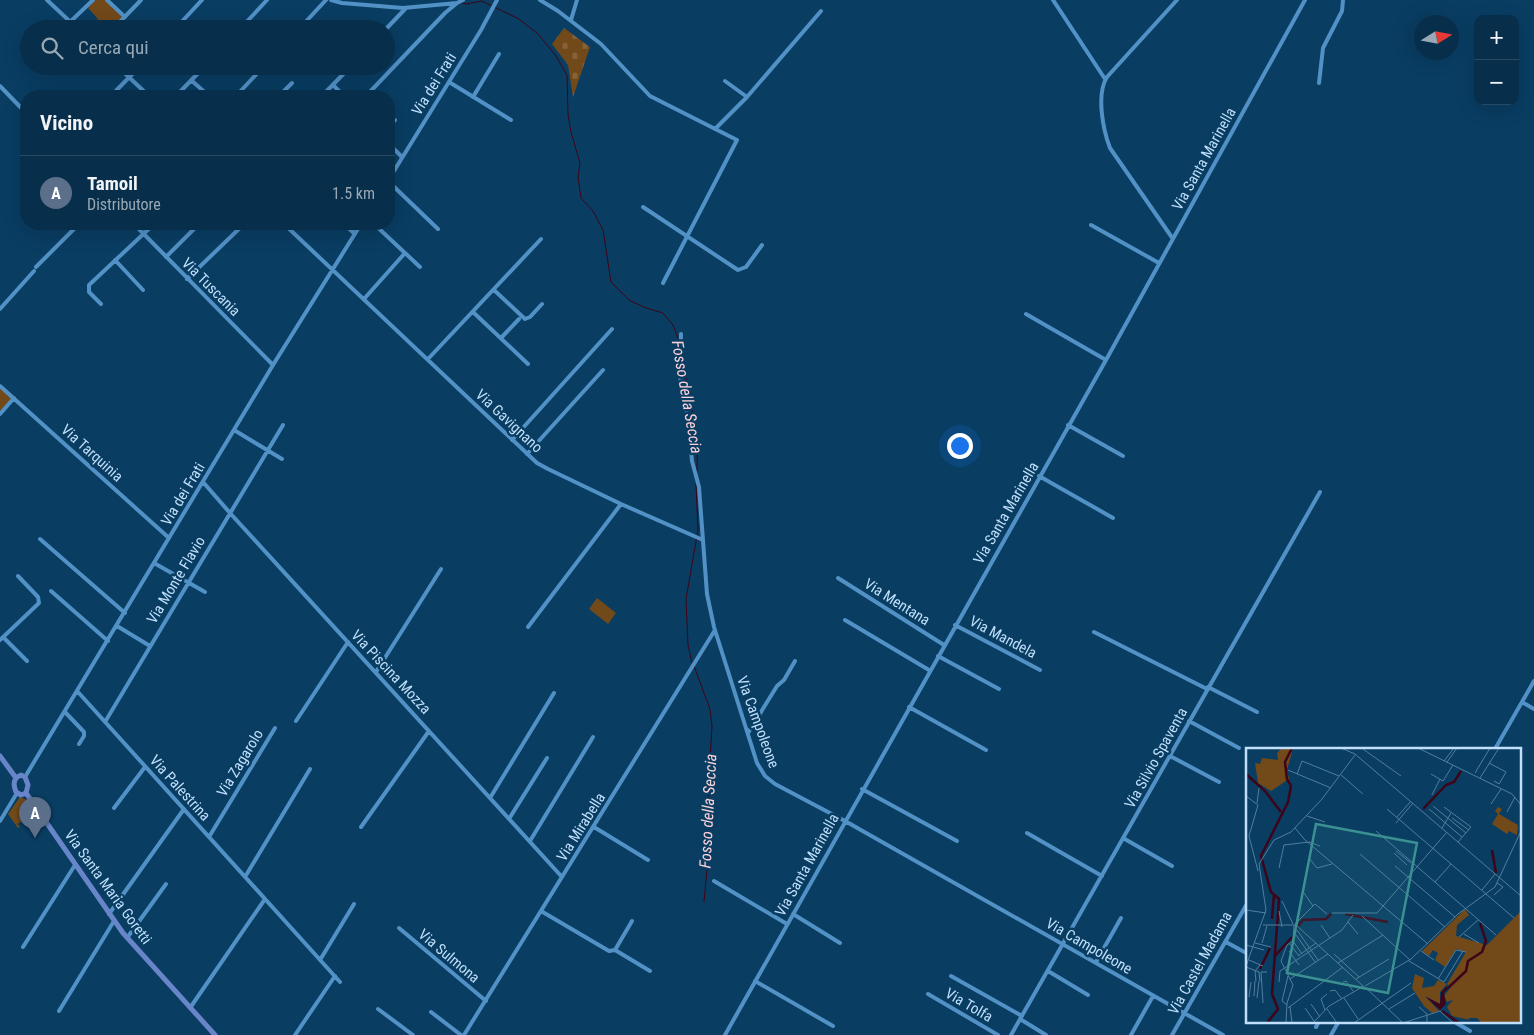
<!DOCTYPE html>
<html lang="it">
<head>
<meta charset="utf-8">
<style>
	:root { --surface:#072e4a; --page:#103651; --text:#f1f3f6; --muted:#98a8b5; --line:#284a62; --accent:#d6ab8b }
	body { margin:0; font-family:"Roboto Condensed",sans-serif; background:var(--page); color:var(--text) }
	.controls { position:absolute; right:15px; top:15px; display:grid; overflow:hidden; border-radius:10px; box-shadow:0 5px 20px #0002 }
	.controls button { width:45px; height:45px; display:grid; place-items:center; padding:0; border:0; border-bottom:1px solid var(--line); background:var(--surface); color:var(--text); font:25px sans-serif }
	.compass { position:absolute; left:1414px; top:15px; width:45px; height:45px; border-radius:50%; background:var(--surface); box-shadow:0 5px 20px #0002; rotate:79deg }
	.you { position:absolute; left:959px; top:445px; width:18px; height:18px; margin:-12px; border:4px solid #fff; border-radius:50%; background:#1a73e8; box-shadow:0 0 0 8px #1a73e833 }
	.badge { display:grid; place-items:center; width:32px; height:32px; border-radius:50%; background:var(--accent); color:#fff; font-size:16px; font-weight:700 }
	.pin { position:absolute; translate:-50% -41px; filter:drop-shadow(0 1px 2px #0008) }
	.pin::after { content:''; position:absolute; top:26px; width:18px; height:15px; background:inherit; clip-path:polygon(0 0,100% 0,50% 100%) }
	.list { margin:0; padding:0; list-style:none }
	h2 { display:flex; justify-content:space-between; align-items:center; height:65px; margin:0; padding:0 20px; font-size:21px }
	h2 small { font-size:16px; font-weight:400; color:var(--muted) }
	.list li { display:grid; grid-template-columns:32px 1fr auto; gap:15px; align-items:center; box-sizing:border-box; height:75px; padding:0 20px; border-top:1px solid var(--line) }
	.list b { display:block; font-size:19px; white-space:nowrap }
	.list p { margin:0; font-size:16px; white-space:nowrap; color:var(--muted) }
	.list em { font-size:16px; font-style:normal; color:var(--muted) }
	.icon { flex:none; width:28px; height:28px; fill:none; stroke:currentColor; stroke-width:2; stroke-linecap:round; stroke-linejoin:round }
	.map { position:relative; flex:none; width:1534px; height:1035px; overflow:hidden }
	.search { position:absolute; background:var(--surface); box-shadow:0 5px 20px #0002; left:20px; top:20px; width:375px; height:55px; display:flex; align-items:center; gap:12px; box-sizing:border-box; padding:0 18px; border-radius:28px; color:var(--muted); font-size:19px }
	.panel { position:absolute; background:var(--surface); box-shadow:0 5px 20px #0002; left:20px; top:90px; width:375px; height:140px; border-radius:20px }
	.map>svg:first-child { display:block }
	.green { fill:#724919 }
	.cemetery { fill:url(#cemetery-stones) }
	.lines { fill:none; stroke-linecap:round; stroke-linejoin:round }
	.stream { stroke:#3e0419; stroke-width:1 }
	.street { stroke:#5291c6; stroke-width:4 }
	.secondary { stroke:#6985c9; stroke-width:5 }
	.labels { text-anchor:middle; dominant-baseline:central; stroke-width:5; stroke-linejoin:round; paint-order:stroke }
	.street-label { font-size:15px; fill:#bfdffb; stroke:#093d62 }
	.water-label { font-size:16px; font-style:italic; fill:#fbd1d9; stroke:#093d62 }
	.inset-river { fill:none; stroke:#3e0419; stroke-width:2.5 }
	.inset-road { fill:none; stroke:#527e9f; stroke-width:1 }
	.view { fill:#3b9091; fill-opacity:0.15; stroke:#3b9091; stroke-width:2.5 }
	.inset-edge { fill:none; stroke:#bfdffb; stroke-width:2.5 }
</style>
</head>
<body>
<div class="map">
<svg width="1534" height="1035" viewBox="0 0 1534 1035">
	<defs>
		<pattern id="cemetery-stones" width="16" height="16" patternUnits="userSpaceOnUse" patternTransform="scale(1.25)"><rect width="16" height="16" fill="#724919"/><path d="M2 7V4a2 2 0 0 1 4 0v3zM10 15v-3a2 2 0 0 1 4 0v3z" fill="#84633b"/></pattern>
	</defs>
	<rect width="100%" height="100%" fill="#093d62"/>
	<path class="green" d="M 95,0 L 106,0 L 123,16 L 111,29 L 89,29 L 98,19 L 88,8 Z
		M 0,387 L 12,398 L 0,411 Z
		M 597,598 L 616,613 L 608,624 L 589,609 Z
		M 20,797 L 27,800 L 36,814 L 17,824 L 20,826 L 18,828 L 8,814 Z"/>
	<path class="cemetery" d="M 564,28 L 590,47 L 573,97 L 568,65 L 552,44 Z"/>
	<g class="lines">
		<path class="stream" d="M 462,3 L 466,4 L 482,1 L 519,19 L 538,34 L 556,56 L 567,75 L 568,114 L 571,132 L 580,163 L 578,177 L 581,198 L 593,211 L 603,230 L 611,282 L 629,300 L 646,308 L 663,313 L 673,325 L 679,341
			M 682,357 C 689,395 699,433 697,472
			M 692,663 L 688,645 L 686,599 L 698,530 L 696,484
			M 694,666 L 710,709 L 712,726 L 708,792 L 709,848 L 704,902"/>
		<path class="street" d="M 47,0 L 78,29
			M 107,0 L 125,17
			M 331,0 L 342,3 L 403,8 L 457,3 L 463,0
			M 540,0 L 558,11 L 601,44 L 650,96 L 737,140 L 663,283
			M 1053,0 L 1105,79
			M 571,20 L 577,0
			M 70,22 L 93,0
			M 113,29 L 141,0
			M 175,29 L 202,0
			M 240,29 L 267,0
			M 299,29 L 326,0
			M 386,29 L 406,8
			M 117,66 L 149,96
			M 191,80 L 209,96
			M 725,81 L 747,97
			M 449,82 L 511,120
			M 1319,83 L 1323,48 L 1342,11 L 1343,0
			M 333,85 L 344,96
			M 0,86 L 26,113
			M 111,96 L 140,66
			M 176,96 L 205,66
			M 236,96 L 264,66
			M 279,96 L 292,83
			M 322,96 L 351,66
			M 366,96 L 445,13 L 457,3
			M 473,97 L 499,54
			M 389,127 L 395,120
			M 715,129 L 747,97 L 821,11
			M 389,144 L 402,157
			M 389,179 L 481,30 L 497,0
			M 389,182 L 438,229
			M 643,207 L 738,270 L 746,267 L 762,245
			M 134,224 L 273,365
			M 284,224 L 537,463 L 548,469 L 621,504 L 703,540
			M 344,224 L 355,234
			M 374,224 L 420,267
			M 1091,225 L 1159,263
			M 1173,239 L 1110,148 C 1103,130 1096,94 1107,77 L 1177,0
			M 166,257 L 199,224
			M 115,260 L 143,290
			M 36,267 L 79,224
			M 187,279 L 244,224
			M 494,290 L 525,319 L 530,317 L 542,304
			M 364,299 L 405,253
			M 101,304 L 89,292 L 89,285 L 154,224
			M 0,309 L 34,271
			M 473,312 L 528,364
			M 1026,314 L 1106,360
			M 681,334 L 680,377 L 688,418 L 692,461 L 699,487 L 707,594 L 714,627 L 757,763 L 765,776 L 775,784 L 845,821 L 1223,1035
			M 501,338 L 519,319
			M 428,359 L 541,239
			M 0,386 L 169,538
			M 0,414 L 14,398
			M 1068,425 L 1123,456
			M 234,430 L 282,459
			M 512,440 L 612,329
			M 527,454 L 603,370
			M 1039,476 L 1113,518
			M 203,482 L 230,513 L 562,877
			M 40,539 L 125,613
			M 154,563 L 205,592
			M 838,578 L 944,645
			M 51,591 L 108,641
			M 845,620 L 929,670
			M 955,625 L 1040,670
			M 117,626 L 150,646
			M 528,627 L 621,504
			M 1094,632 L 1207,689
			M 3,637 L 27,661
			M 0,640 L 39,603 L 38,597 L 18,576
			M 938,656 L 999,689
			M 376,672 L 441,569
			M 1208,687 L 1257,712
			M 78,692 L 340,982
			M 1522,702 L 1534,709
			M 909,707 L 986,750
			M 65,712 L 84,732 L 84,736 L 79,744
			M 296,721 L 348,642
			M 1189,721 L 1239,748
			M 105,722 L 283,425
			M 748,733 L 777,686 L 784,680 L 795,661
			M 1495,749 L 1534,681
			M 1170,756 L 1219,782
			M 25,777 L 273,365 L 361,224
			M 862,789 L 957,841
			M 490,798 L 554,693
			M 114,808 L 145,767
			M 509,819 L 547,758
			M 0,821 L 17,793
			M 361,827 L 429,731
			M 594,827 L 648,860
			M 1027,833 L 1102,876
			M 209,837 L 275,728
			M 1123,838 L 1172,866
			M 530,841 L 593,737
			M 245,877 L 310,769
			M 714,881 L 787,924
			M 541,911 L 609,951 L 615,950 L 650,971
			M 109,914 L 184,809
			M 793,914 L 840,943
			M 399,928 L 486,1001
			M 127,938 L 166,884
			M 1226,942 L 1248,954
			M 23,947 L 75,865
			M 615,950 L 632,921
			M 320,960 L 354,904
			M 1096,962 L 1121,918
			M 1048,971 L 1088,995
			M 951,976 L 1022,1016
			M 755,981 L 833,1026
			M 928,994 L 998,1035
			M 190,1008 L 265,899
			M 378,1009 L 413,1035
			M 59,1011 L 114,921
			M 431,1012 L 461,1035
			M 1020,1019 L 1046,1035
			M 1453,1021 L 1470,1031
			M 1316,1027 L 1319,1021
			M 295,1035 L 335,976
			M 464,1035 L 715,630
			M 725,1035 L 1106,360 L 1305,0
			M 1011,1035 L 1320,492
			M 1131,1035 L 1153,996
			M 1172,1035 L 1248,902
			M 1331,1035 L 1339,1021"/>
		<path class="secondary" d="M 0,756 L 16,778
			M 21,775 L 25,777 L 28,785 L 26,793 L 21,795 L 16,792 C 13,785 13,778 21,775 Z
			M 26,793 L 123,933 L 215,1035"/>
	</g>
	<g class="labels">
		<g class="street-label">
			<text transform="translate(434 84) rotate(-58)">Via dei Frati</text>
			<text transform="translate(1204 159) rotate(-61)">Via Santa Marinella</text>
			<text transform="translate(211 287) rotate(45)">Via Tuscania</text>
			<text transform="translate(509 421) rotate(43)">Via Gavignano</text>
			<text transform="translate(92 453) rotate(42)">Via Tarquinia</text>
			<text transform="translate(183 494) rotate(-59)">Via dei Frati</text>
			<text transform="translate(1006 513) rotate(-60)">Via Santa Marinella</text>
			<text transform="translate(176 580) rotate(-59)">Via Monte Flavio</text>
			<text transform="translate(897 602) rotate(32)">Via Mentana</text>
			<text transform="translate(1003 637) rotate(28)">Via Mandela</text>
			<text transform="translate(391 672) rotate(47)">Via Piscina Mozza</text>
			<text transform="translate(758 722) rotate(70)">Via Campoleone</text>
			<text transform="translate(1156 758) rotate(-61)">Via Silvio Spaventa</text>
			<text transform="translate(240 763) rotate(-59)">Via Zagarolo</text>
			<text transform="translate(180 788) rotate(48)">Via Palestrina</text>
			<text transform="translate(581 827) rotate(-58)">Via Mirabella</text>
			<text transform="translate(807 865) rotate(-61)">Via Santa Marinella</text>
			<text transform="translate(108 887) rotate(54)">Via Santa Maria Goretti</text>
			<text transform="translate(1089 946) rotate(30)">Via Campoleone</text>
			<text transform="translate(449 956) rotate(40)">Via Sulmona</text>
			<text transform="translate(1200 963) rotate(-61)">Via Castel Madama</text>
			<text transform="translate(969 1005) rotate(30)">Via Tolfa</text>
		</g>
		<g class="water-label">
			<text transform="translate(687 397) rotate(80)">Fosso della Seccia</text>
			<text transform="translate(708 811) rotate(-87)">Fosso della Seccia</text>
		</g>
	</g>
	<g transform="translate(1246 748)">
		<rect width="275" height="275" fill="#093d62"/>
		<path d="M 36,0 L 47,0 L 41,22 L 43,31 L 25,43 L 12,35 L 9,15 L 14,16 L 16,10 L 32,12 L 31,5 ZM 252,59 L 256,61 L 253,66 L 272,77 L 271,87 L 263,83 L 261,86 L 246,76 L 252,66 L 249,63 ZM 219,161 L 223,167 L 211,177 L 210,188 L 241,197 L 275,163 L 275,275 L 236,275 L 231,270 L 222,270 L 224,272 L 206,268 L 201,259 L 207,252 L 201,254 L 198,248 L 205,239 L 201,236 L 194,244 L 194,256 L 179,248 L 193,263 L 186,265 L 178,258 L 166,240 L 169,226 L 178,230 L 176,240 L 188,238 L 192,232 L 201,236 L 220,204 L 210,201 L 199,219 L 189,212 L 192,205 L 187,202 L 183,208 L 176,203 Z" fill="#724919"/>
		<path d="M 200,239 L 204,239 L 198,245 L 200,256 L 194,262 L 180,249 L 194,256 L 195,244 Z" fill="#3e0419"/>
		<path class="inset-river" d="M 0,26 L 19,43 L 35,64M 177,61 L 200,37 L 208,34 L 215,23M 246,102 L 250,125M 99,166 L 142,174M 26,171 L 28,147M 48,183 L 57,172 L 80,171 L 85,166M 28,209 L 46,189M 14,221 L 24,200M 203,239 L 220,223 L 222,213 L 236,204 L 240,193 L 234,175M 196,263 L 213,275M 21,275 L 32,261 L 26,246 L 33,151 L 25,144 L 15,108 L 42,54 L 45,38 L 41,31 L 39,14 L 46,0"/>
		<path class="inset-road" d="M 95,0 L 109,6M 172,0 L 266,46 L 275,57M 117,1 L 155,28M 109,6 L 275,148M 198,13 L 208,0M 201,14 L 211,0M 243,15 L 260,24 L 253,36 L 248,33M 42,22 L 85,40M 229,25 L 244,0M 51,26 L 56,13 L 93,28M 185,26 L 197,33 L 207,17M 95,27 L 117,46M 234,30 L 253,0M 186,47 L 194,31M 0,48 L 12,57 L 3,88 L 12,123M 11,55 L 13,40M 245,56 L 255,41M 187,58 L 220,85M 198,59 L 225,79 L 212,94M 141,61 L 268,170M 183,61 L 216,89M 261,64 L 269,49M 61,68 L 79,74M 151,69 L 165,53M 206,70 L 223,82M 150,75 L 167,55M 49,80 L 59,92 L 182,196M 196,80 L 205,65M 130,83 L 250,187M 150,103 L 165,115M 148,105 L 161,117M 114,106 L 199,179M 63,110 L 71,120 L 86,116M 149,118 L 209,169M 33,120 L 38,97 L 63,94 L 74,98M 189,134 L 205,116M 236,142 L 249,126M 58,145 L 67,158M 248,147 L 257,139 L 251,135M 36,153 L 47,176M 0,162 L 20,165M 33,163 L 36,179M 86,165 L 131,165 L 201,84M 116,168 L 164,212M 102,174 L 112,186M 49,176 L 69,156 L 81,166M 17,177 L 50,177 L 117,238M 75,177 L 84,190M 51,182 L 72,212M 218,186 L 233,195M 50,187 L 69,214M 213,189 L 232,172M 47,193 L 56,206M 9,195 L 25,199M 16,195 L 21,178M 43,195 L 53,208M 0,197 L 18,202M 43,203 L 53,217M 175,203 L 188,212M 88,206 L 113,229M 52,208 L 70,195M 3,212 L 17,218M 163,213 L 198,234 L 217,203M 92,215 L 137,187M 0,218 L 20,162 L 13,116 L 28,92 L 45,84 L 76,51 L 109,7M 0,219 L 13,224 L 14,233M 44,231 L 82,206M 110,231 L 143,211M 192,231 L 210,202 L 220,204M 10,233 L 9,223 L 14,217M 33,234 L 34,223 L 96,182 L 107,167M 97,234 L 100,233 L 107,243M 119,238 L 165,211 L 212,166 L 249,139 L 275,83M 119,239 L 157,275M 84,243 L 89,242 L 96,251M 8,248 L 9,233M 3,249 L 5,234M 11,250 L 13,233M 98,250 L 112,271M 17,255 L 15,224 L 21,224M 65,256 L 74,269M 41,257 L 36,253 L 42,228M 44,258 L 46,275M 173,259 L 181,266 L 181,275M 42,260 L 97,219M 59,260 L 68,273M 81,261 L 91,275M 143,261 L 169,245M 79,262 L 75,251 L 81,246M 40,275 L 41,255 L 47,237 L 35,213 L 41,197 L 47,193 L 48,177M 67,275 L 83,258 L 118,238M 108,275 L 165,235M 157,275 L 194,263 L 207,275"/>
		<path class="view" d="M 70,76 L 171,95 L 142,245 L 41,225 Z"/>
		<rect width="275" height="275" class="inset-edge"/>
	</g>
</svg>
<div class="controls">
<button>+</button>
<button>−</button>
</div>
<svg class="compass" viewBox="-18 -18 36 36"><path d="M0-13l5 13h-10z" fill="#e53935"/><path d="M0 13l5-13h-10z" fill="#98a8b5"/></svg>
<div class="you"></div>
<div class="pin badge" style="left:35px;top:838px;background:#5c6f8a">A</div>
<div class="search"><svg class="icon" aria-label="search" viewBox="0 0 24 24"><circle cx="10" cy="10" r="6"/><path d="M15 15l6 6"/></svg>Cerca qui</div>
<section class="panel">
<h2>Vicino<small></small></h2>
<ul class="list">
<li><span class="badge" style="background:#5c6f8a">A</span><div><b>Tamoil</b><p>Distributore</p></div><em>1.5 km</em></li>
</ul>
</section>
</div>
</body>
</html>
